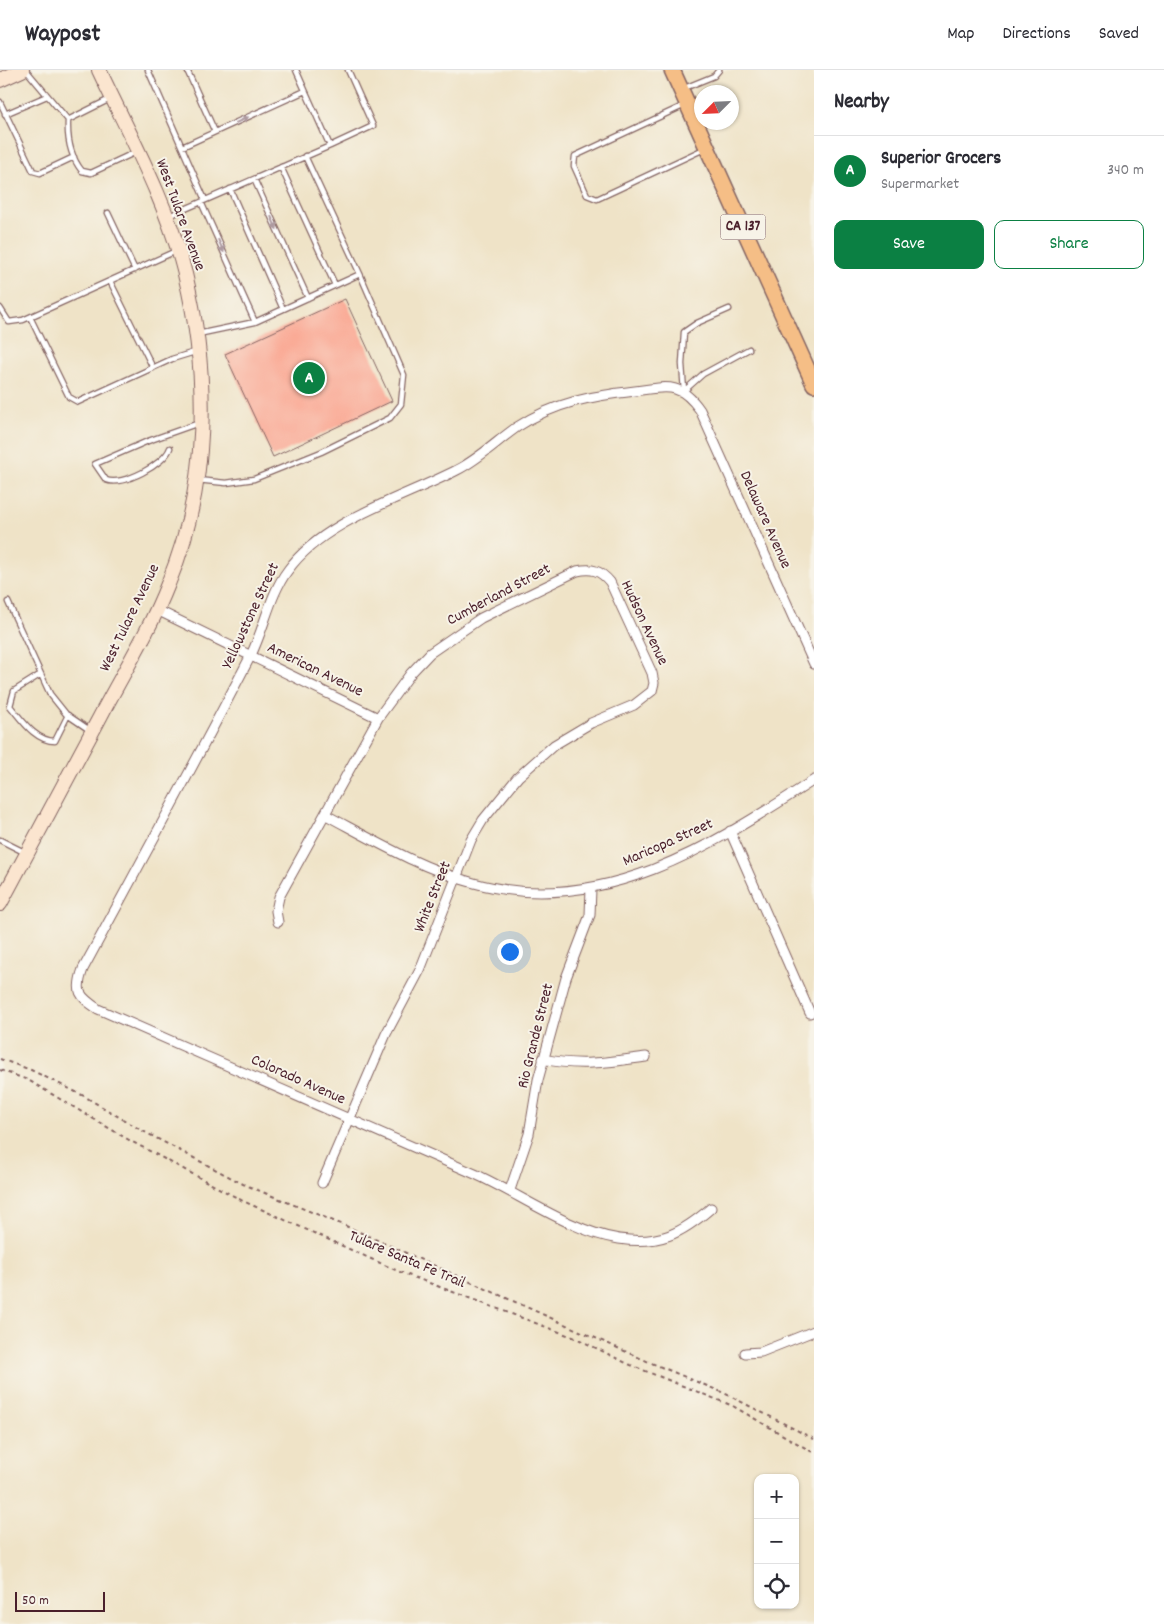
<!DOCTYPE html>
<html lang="en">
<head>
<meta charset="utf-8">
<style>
	:root { --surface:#fff; --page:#f2f2f3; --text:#2b2b33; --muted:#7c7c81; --line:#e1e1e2; --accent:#0b8043 }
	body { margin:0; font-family:Dekko,sans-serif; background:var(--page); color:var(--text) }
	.controls { position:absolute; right:15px; bottom:15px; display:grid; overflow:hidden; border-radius:10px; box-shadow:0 1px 4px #0004 }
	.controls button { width:45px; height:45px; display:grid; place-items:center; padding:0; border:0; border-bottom:1px solid var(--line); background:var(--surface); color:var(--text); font:25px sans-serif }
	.compass { position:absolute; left:694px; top:15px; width:45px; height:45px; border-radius:50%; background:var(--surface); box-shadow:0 1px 4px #0004; rotate:246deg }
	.scale { position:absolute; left:15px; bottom:12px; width:90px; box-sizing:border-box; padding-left:5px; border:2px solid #4a1f2b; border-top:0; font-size:14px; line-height:18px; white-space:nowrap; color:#4a1f2b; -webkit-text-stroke:4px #f7f3e8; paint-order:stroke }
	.you { position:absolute; left:509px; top:881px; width:18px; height:18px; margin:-12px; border:4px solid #fff; border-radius:50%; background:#1a73e8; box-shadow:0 0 0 8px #1a73e833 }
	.badge { display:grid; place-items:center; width:32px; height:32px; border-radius:50%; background:var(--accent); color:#fff; font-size:16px; font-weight:700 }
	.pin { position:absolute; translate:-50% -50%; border:2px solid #fff; box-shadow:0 1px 5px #0006 }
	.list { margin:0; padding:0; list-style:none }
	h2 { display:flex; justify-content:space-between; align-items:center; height:65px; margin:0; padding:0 20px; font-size:21px }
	h2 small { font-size:16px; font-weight:400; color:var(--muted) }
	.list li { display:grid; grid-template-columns:32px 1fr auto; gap:15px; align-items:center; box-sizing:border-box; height:70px; padding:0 20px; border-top:1px solid var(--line) }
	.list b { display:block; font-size:19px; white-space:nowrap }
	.list p { margin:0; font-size:16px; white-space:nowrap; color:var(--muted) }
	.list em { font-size:16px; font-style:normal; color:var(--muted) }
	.actions { display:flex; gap:10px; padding:15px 20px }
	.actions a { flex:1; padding:11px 0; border:1px solid var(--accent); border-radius:10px; text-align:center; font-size:18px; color:var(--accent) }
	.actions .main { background:var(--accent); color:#fff }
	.icon { flex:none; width:28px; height:28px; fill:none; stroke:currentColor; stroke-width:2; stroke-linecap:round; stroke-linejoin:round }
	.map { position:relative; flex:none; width:814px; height:1554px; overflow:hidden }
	header { display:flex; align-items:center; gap:30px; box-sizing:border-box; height:70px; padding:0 25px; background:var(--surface); border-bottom:1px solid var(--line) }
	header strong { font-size:24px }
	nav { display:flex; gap:28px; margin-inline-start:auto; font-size:18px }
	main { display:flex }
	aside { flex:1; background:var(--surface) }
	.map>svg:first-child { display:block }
	.building { fill:#faa48f }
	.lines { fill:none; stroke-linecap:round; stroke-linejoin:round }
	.lane-casing { stroke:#846462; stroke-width:7 }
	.street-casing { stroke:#846462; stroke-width:11 }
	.secondary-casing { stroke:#846462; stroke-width:16 }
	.primary-casing { stroke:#846462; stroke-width:18 }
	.path { stroke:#846462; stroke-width:2; stroke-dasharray:4 4; stroke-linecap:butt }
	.lane { stroke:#fff; stroke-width:4.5 }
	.street { stroke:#fff; stroke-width:9 }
	.secondary { stroke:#fbe5cf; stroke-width:14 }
	.primary { stroke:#f5be86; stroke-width:15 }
	.oneway { fill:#ae9aa0 }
	.labels { text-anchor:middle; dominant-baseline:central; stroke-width:4; stroke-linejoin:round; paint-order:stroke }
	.shield { fill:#f7f3e8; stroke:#7e5f64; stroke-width:1 }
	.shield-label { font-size:15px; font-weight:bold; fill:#4a1f2b }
	.street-label { font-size:16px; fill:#4a1f2b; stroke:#f7f3e8 }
</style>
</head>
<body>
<header>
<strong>Waypost</strong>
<nav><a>Map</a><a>Directions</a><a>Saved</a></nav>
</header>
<main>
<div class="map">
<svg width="814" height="1554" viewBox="0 0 814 1554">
	<rect width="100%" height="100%" fill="#f7f3e8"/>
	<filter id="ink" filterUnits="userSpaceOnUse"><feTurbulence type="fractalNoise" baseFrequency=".02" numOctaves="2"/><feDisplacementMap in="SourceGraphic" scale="10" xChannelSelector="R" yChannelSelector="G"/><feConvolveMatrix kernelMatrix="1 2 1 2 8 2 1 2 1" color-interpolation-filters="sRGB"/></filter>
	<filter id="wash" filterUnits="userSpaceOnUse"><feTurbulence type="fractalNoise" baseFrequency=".0096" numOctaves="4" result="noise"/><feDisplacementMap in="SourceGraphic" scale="20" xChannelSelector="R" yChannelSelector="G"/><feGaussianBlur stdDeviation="1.12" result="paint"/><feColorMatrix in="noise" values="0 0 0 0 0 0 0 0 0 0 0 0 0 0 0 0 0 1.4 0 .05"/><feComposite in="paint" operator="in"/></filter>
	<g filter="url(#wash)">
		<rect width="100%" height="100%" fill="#efe3c7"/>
		<g id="blocks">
			<path class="building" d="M 345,229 L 392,331 L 273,387 L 225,284 Z"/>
		</g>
	</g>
	<g filter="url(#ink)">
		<use href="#blocks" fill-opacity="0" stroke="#846462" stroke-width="1"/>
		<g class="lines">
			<defs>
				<path id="lane" d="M 26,0 L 68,50
					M 148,0 L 205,130
					M 187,0 L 215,62
					M 682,19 L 714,6 L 719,0
					M 110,29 L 68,50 C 67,69 70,86 82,101 L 91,103 L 136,82
					M 0,32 L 33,101 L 40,103 L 74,87
					M 685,35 L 575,86 L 574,96 L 587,125 L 597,129 L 704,79
					M 5,44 L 47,26
					M 330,76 L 373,56 L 348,0
					M 182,77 L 305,21
					M 281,97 L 335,215
					M 254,109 L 308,228
					M 230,119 L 283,239
					M 201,132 L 255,252
					M 108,143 L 135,200
					M 169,146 L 330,76 L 296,0
					M 110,211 L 153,298
					M 0,238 L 9,252 L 23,250 L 176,181
					M 30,247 L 69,327 L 78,332 L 172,289 L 198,281
					M 198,264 L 255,252 L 360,204 L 305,86
					M 684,321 L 682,294 L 684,262 L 697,253 L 729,239
					M 684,321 L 703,304 L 749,279
					M 170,378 C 165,394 122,417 106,410 L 95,394 L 148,371 L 199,353
					M 197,410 L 226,413 L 254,409 L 321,382 L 390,348 L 401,334 L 404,305 L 360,204
					M 8,532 L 50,624 L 66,644 L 91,661
					M 41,604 L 14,621 L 10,636 C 22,650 35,671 55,671 L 68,645
					M 0,770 L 26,783"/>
				<path id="street" d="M 157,540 L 378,648
					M 326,745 C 373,770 422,799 474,813 C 600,848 712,776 814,710
					M 730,761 L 810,943
					M 278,852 L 276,841 L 279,827 L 378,648 L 411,603 L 430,583 L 481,548 L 577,501 C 592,498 600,500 610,512 L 652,603 L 654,613 L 652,621 L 634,635 L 591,653 L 554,675 L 518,707 L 483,750 L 471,770 L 420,900 L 386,964 L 322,1113
					M 543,989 C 579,997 610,992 646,987
					M 510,1120 L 529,1064 L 538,1010 L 566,908 L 590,845 L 591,819
					M 711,1138 C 681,1164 659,1175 619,1169 C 572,1162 519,1124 475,1104 C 350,1048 224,994 98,939 C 79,926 75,922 83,899 C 139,796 195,693 249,589 C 264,561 269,525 288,500 C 324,450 403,428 457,400 C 479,389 497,371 517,357 C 555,332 592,326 635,321 C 666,317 680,311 700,340 L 814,594
					M 745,1283 L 761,1282 L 814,1261"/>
				<path id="secondary" d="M 0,10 L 22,0
					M 0,834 C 33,772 67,709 100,647 C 123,603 150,560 168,514 C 209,416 210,306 185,204 C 167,132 130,66 99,0"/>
				<path id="primary" d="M 672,0 L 814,314"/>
			</defs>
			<use href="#lane" class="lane-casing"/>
			<use href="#street" class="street-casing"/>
			<use href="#secondary" class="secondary-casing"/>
			<use href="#primary" class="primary-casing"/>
			<path class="path" d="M 0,989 L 31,1000 L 82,1025 L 141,1060 L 243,1114 L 348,1157 L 649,1292 L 724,1323 L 814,1369
				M 0,1000 L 28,1010 L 129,1070 L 243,1131 L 400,1202 L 578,1269 L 628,1294 L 733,1336 L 814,1383"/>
			<use href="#lane" class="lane"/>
			<use href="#street" class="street"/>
			<use href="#secondary" class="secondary"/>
			<use href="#primary" class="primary"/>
		</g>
		<defs><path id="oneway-solid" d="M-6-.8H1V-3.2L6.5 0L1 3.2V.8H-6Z" transform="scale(1.25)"/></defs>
		<g class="oneway">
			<use href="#oneway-solid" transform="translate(242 50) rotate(-25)"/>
			<use href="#oneway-solid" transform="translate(274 153) rotate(66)"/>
			<use href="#oneway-solid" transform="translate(221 176) rotate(66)"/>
		</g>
	</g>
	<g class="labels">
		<rect class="shield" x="720.5" y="144.5" width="45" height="25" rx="4"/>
		<g class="shield-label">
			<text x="743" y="157">CA 137</text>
		</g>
		<g class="street-label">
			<text transform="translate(180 145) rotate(70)">West Tulare Avenue</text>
			<text transform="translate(765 450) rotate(66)">Delaware Avenue</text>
			<text transform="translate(499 525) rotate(-28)">Cumberland Street</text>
			<text transform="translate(251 546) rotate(-65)">Yellowstone Street</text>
			<text transform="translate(130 548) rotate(-64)">West Tulare Avenue</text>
			<text transform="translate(644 553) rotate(65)">Hudson Avenue</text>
			<text transform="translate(315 600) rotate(26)">American Avenue</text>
			<text transform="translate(668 773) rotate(-24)">Maricopa Street</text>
			<text transform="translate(433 827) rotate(-68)">White Street</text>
			<text transform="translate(536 966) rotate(-76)">Rio Grande Street</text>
			<text transform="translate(298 1010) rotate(24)">Colorado Avenue</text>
			<text transform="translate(407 1190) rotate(23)">Tulare Santa Fe Trail</text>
		</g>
	</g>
</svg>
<div class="controls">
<button>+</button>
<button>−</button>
<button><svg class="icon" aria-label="locate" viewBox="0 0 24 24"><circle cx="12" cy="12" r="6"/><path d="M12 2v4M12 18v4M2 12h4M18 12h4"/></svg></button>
</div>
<svg class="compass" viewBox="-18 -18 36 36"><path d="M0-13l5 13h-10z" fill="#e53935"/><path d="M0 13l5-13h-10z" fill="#7c7c81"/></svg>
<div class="scale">50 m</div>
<div class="you"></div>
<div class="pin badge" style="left:309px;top:308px">A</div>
</div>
<aside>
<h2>Nearby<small></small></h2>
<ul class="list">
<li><span class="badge">A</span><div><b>Superior Grocers</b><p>Supermarket</p></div><em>340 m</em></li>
</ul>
<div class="actions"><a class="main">Save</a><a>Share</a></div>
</aside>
</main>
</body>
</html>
